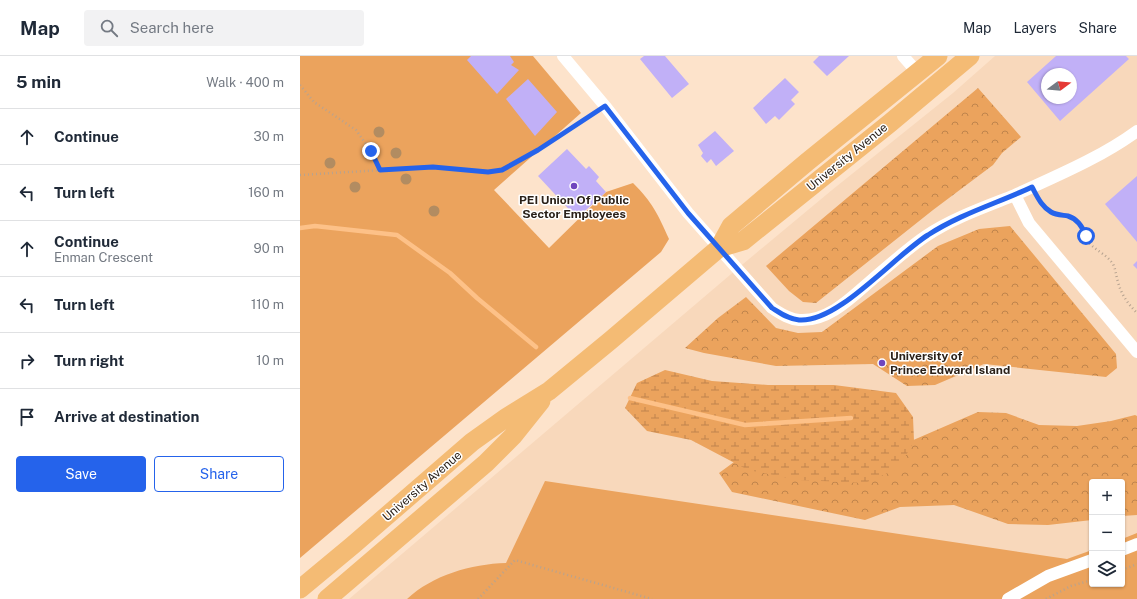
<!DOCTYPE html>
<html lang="en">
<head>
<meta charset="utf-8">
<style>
	:root { --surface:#fff; --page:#f2f2f3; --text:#1f2937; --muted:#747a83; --line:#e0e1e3; --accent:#2563eb }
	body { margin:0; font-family:"Public Sans",sans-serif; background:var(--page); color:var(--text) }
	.controls { position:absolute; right:12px; bottom:12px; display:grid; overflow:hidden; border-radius:4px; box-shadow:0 1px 3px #0004 }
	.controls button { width:36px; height:36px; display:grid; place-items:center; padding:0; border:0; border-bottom:1px solid var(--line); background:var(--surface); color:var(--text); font:20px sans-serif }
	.compass { position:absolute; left:741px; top:12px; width:36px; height:36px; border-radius:50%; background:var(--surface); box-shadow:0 1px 3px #0004; rotate:74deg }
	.stop { position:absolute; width:12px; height:12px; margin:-9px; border:3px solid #2563eb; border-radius:50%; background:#fff }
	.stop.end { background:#2563eb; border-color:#fff; box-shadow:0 1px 4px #0008 }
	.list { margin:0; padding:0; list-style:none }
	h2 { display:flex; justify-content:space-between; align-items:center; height:52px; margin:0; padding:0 16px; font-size:17px }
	h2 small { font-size:13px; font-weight:400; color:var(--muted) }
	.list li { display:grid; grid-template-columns:26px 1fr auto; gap:12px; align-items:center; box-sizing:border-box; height:56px; padding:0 16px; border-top:1px solid var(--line) }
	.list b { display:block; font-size:15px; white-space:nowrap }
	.list p { margin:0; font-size:13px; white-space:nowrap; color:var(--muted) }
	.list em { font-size:13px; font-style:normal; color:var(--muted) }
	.actions { display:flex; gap:8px; padding:12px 16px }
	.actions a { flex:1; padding:9px 0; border:1px solid var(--accent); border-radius:4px; text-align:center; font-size:14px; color:var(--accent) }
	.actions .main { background:var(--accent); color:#fff }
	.icon { flex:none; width:22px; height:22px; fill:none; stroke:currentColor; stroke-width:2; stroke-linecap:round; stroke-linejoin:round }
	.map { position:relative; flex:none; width:837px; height:543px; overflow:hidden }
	header { display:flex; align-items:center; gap:24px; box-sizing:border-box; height:56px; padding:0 20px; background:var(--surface); border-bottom:1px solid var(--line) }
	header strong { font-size:19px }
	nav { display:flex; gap:22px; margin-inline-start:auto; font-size:14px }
	.search { width:280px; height:36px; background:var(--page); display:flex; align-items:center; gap:10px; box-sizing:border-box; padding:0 14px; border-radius:4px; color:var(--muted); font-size:15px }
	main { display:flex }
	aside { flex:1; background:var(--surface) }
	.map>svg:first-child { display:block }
	.built { fill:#f8d8bb; fill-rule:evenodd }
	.green { fill:#eba35d }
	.forest { fill:url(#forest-crowns) }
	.wetland { fill:url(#wetland-marsh) }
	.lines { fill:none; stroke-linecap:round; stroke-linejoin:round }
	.stream { stroke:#fdc188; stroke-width:4.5 }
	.building { fill:#c1b0f7; fill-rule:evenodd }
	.path { stroke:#b7a390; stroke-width:2.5; stroke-dasharray:1 3; stroke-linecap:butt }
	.street { stroke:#fff; stroke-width:12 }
	.primary { stroke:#f4bb74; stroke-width:19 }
	.tree { fill:#b28c61 }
	.route { stroke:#2563eb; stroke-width:5 }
	.poi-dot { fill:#6f46be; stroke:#fff; stroke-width:1.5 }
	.labels { text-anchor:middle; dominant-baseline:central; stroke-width:3; stroke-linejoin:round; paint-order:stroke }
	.street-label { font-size:12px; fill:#2b2119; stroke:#fff }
	.poi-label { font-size:12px; font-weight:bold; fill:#2b2119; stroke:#fff }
</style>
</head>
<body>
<header>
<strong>Map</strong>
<div class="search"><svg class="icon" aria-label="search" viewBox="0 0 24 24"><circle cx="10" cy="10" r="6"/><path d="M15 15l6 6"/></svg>Search here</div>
<nav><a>Map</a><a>Layers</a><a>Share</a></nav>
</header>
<main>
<aside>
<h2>5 min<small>Walk · 400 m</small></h2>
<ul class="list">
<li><svg class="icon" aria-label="ahead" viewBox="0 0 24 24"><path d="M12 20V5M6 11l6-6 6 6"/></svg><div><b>Continue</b></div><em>30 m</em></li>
<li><svg class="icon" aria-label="left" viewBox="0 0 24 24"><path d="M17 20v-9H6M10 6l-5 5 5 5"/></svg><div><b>Turn left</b></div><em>160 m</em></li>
<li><svg class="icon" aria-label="ahead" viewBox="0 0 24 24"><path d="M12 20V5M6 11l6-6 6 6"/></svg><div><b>Continue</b><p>Enman Crescent</p></div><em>90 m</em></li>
<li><svg class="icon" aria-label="left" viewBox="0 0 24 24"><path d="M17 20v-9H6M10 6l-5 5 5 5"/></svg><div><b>Turn left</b></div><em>110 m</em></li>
<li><svg class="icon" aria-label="right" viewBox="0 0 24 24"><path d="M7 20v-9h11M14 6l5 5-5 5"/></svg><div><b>Turn right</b></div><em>10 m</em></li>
<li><svg class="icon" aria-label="arrive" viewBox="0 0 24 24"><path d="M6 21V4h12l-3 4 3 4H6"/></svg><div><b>Arrive at destination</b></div></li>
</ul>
<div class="actions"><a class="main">Save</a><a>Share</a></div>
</aside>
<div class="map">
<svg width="837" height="543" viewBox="0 0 837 543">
	<defs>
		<pattern id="forest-crowns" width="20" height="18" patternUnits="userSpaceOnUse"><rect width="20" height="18" fill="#eba35d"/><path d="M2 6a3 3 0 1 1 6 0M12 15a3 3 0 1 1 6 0" fill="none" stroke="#bf844c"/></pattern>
		<pattern id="wetland-marsh" width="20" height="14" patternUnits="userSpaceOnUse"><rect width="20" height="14" fill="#eba35d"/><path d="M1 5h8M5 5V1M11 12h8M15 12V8" fill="none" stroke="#bf844c"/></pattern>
	</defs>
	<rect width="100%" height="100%" fill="#fde3cb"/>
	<path class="built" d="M 695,0 L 837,0 L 837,543 L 49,543 L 437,213 L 532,134 L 653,37 ZM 747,18 L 771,18 L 771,42 L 747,42 ZM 792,426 L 822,426 L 822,528 L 792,528 Z"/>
	<path class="green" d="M 0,0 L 233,0 L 281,57 L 194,134 L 249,192 L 306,136 L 333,127 C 352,146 358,158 369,183 L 361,196 L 0,502 Z
		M 245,425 L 767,503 L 792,494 L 792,528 L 822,528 L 822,483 L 837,477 L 837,543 L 107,543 C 133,519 171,508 206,507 Z"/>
	<path class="forest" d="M 678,32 L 721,81 L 702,97 L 693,109 L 633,154 L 516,247 L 503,246 L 489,235 L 466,210 Z
		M 710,170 L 816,298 L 817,312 L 806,321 L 684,308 L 635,329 L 607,330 L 573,308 L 476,310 L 404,297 L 385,292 L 418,262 L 446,241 L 476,272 L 498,277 L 522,276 L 638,190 L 679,173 Z
		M 678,356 L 706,357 L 739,369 L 777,370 L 811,365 L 835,359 L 837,360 L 837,459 L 822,460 L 822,426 L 792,426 L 792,464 L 748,469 L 708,468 L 654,449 L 600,451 L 565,464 L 432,436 L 419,417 L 472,378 L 588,395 Z"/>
	<path class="wetland" d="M 365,314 L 412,325 L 468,329 L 534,329 L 596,337 L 613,361 L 614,385 L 599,412 L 565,427 L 498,424 L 448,414 L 391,384 L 347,375 L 325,352 L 337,327 Z"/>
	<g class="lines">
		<path class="stream" d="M 0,172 L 15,170 L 97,179 L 150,217 L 177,242 L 236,291
			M 330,342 L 445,369 L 551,362"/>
	</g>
	<path class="building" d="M 171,0 L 210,0 L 214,6 L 211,9 L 219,14 L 197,38 L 167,4 Z
		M 344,0 L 365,0 L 389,28 L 372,42 L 340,3 Z
		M 519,0 L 549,0 L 527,20 L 513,6 Z
		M 756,0 L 826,0 L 829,3 L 760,65 L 727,26 ZM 747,18 L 771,18 L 771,42 L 747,42 Z
		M 485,22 L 499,36 L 491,44 L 495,48 L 479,64 L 475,60 L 466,68 L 453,52 Z
		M 228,23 L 257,56 L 235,80 L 206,43 Z
		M 415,75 L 434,95 L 416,110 L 411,103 L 407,107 L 401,100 L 403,97 L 398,89 Z
		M 267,93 L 286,113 L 289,110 L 299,121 L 296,125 L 306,136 L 277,162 L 238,120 Z
		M 837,120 L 837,186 L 805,148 Z
		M 837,205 L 837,213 L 833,209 Z"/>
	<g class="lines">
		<path class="path" d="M 0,29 L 14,46 L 56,74 L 71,95 L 80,114
			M 0,119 L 133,111 L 188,116 L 202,114 L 238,94 L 294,57
			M 739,142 C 752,166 767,153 778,166 C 784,173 785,181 790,188 C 797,195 807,199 813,208 C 816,214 816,220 818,226 C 821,238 828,248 837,257
			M 822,514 L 837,508
			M 178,543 L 215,504 L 352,543
			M 746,543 L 771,530 L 792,524"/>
		<path class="street" d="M 263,0 L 305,50 L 388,157 L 472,252 C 480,257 488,263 499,264 C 529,266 553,240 574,222 C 591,208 608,192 626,180 C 653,162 685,151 715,139 L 729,167 L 837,296
			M 603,0 L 618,17
			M 715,139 C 756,120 800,102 837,75
			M 822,494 L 837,488
			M 708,543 L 748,520 L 792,504"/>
		<path class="primary" d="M 419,192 L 443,185 L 590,67 L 670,0
			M 0,533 L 53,489 L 172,386 L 207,361 L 249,335 L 311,284 L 419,192 L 431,170 L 507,106 L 638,0
			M 27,543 L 186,407 L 213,380 L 241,345"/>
	</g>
	<g class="tree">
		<circle cx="79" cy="76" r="5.5"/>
		<circle cx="96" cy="97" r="5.5"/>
		<circle cx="30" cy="107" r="5.5"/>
		<circle cx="106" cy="123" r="5.5"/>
		<circle cx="55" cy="131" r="5.5"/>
		<circle cx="134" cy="155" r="5.5"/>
	</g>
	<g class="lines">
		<path class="route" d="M 71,95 L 80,114 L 133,111 L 188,116 L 202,114 L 238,94 L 305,50 L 388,157 L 472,252 C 480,257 488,263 499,264 C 538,267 594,200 628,179 C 660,158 698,147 732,131 C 737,140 741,150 751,156 C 756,159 762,159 768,160 C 778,163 783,172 786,180"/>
	</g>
	<g class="poi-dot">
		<circle cx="274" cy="130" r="4"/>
		<circle cx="582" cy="307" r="4"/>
	</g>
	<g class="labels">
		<g class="street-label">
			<text transform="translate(547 101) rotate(-39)">University Avenue</text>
			<text transform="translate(122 430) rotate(-41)">University Avenue</text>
		</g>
		<g class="poi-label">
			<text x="274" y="144">PEI Union Of Public<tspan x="274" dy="14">Sector Employees</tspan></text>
			<text x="590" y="300" text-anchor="start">University of<tspan x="590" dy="14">Prince Edward Island</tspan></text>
		</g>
	</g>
</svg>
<div class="controls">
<button>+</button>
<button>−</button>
<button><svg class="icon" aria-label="layers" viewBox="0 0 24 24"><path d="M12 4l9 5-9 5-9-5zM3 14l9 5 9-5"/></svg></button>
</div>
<svg class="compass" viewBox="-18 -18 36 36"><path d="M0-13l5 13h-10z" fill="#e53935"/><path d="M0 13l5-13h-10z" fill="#747a83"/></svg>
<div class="stop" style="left:786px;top:180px"></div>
<div class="stop end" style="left:71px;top:95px"></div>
</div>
</main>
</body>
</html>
